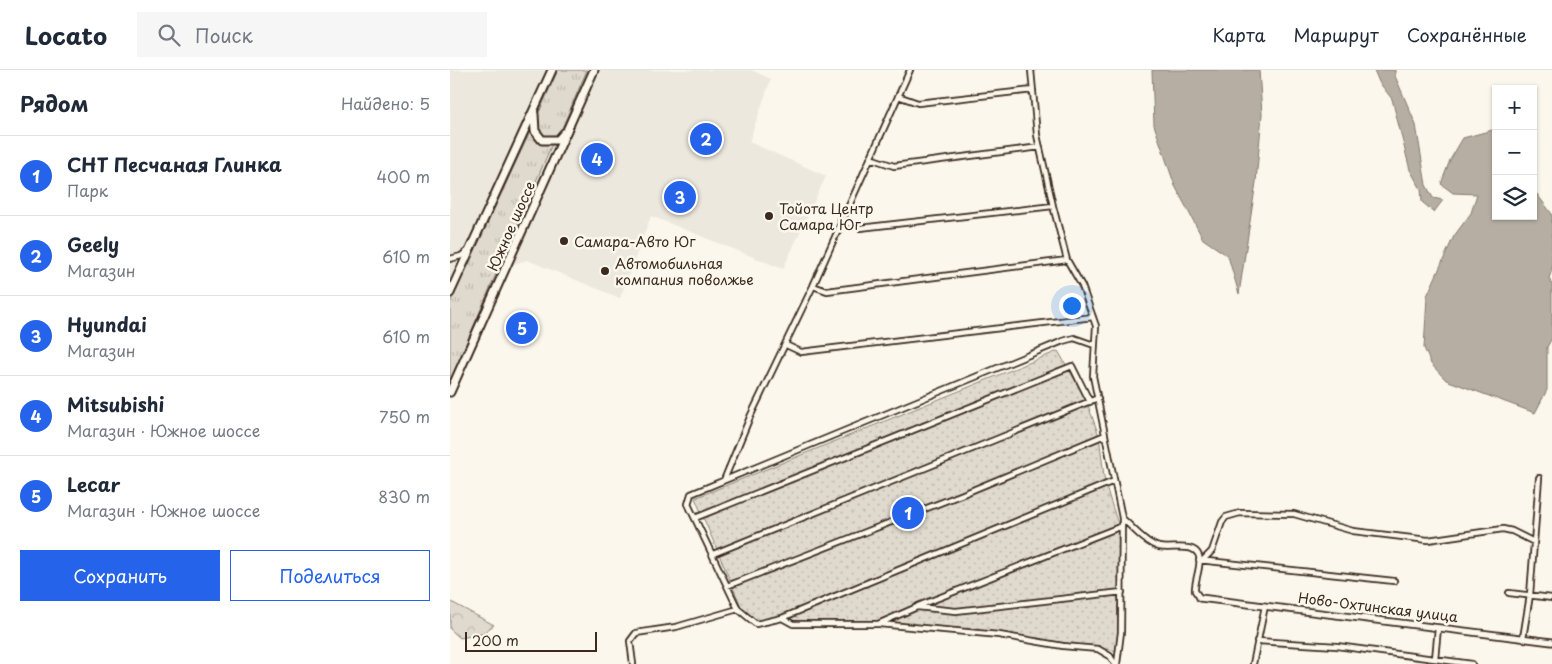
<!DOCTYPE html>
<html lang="ru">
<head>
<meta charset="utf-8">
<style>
	:root { --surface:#fff; --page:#f6f6f7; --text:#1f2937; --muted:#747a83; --line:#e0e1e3; --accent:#2563eb }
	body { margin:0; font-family:"Playpen Sans",sans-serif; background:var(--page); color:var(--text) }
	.controls { position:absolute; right:15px; top:15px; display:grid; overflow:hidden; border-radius:0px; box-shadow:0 1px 4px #0004 }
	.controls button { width:45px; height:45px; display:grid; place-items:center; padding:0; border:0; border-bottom:1px solid var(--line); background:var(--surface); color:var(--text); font:25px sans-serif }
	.scale { position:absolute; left:15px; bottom:12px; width:132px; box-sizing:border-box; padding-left:5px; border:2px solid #3b2a1e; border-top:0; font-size:14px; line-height:18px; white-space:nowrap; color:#3b2a1e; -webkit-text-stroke:4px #fbf7ec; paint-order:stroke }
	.you { position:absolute; left:621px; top:235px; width:18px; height:18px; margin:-12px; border:4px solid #fff; border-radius:50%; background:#1a73e8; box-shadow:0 0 0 8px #1a73e833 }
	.badge { display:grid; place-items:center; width:32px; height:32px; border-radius:50%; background:var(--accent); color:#fff; font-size:16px; font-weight:700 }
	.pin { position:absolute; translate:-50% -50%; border:2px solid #fff; box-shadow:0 1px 5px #0006 }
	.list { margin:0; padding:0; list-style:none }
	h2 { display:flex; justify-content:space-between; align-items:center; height:65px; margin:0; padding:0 20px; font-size:21px }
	h2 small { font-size:16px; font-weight:400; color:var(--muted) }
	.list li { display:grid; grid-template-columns:32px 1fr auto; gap:15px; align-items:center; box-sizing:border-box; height:80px; padding:0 20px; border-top:1px solid var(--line) }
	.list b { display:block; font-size:19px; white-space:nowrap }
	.list p { margin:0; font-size:16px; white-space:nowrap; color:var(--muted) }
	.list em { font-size:16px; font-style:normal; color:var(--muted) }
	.actions { display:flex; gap:10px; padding:15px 20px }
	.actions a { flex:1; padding:11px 0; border:1px solid var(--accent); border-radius:0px; text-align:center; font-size:18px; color:var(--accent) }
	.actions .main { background:var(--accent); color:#fff }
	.icon { flex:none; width:28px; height:28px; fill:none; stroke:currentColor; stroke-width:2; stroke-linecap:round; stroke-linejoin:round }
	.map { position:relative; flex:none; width:1102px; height:594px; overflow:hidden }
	header { display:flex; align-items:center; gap:30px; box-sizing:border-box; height:70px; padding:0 25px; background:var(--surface); border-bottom:1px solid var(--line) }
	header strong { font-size:24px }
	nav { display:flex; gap:28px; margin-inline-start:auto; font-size:18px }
	.search { width:350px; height:45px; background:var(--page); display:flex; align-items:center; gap:12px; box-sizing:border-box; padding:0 18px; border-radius:0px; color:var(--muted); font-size:19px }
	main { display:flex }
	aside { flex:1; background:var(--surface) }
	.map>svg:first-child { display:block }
	.built { fill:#ede8dd }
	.grass { fill:url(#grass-tufts); stroke:#8d8276 }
	.forest { fill:url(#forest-crowns); stroke:#8d8276 }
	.garden { fill:url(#garden-dots); stroke:#8d8276 }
	.water { fill:#b6aea2; stroke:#85796d }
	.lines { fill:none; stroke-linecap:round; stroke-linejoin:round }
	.minor-casing { stroke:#3b2a1e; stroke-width:8 }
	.tertiary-casing { stroke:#3b2a1e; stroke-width:9 }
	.primary-casing { stroke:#3b2a1e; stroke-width:11 }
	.minor { stroke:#fbf7ec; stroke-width:4.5 }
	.tertiary { stroke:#fbf7ec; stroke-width:5.5 }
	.primary { stroke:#fbf7ec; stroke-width:7 }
	.poi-dot { fill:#3b2a1e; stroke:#fbf7ec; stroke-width:2 }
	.labels { text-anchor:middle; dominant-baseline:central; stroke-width:5; stroke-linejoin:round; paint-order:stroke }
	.poi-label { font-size:14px; fill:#3b2a1e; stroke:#fbf7ec; text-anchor:start }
	.street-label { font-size:14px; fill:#3b2a1e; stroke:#fbf7ec }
</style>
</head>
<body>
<header>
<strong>Locato</strong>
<div class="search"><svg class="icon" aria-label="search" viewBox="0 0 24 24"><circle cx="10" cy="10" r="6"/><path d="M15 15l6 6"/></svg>Поиск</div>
<nav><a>Карта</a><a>Маршрут</a><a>Сохранённые</a></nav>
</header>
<main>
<aside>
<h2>Рядом<small>Найдено: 5</small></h2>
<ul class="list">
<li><span class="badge">1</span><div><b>СНТ Песчаная Глинка</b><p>Парк</p></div><em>400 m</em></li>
<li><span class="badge">2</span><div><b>Geely</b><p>Магазин</p></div><em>610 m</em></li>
<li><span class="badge">3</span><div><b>Hyundai</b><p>Магазин</p></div><em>610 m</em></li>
<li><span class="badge">4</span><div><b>Mitsubishi</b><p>Магазин · Южное шоссе</p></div><em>750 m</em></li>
<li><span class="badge">5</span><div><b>Lecar</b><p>Магазин · Южное шоссе</p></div><em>830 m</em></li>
</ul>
<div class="actions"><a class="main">Сохранить</a><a>Поделиться</a></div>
</aside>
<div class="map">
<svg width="1102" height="594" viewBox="0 0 1102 594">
	<defs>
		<pattern id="grass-tufts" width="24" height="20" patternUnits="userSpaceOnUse" patternTransform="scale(1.25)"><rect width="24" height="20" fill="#dfd9ce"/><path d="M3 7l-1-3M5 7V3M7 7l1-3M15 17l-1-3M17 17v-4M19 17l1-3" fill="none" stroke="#c0bab0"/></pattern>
		<pattern id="forest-crowns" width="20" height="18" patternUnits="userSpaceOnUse" patternTransform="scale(1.25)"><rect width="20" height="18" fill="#dfd9ce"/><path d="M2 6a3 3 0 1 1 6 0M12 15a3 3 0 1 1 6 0" fill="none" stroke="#c0bab0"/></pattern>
		<pattern id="garden-dots" width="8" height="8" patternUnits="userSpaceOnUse" patternTransform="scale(1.25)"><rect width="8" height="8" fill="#dfd9ce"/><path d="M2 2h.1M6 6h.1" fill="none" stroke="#c0bab0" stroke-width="1.8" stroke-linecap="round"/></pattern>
	</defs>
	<rect width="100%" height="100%" fill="#fbf7ec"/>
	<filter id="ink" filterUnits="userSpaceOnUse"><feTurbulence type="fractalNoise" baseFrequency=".02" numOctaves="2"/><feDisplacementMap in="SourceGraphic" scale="10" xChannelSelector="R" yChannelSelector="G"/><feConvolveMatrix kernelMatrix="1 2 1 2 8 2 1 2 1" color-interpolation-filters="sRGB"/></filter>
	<g filter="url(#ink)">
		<path class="built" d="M 0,0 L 301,0 L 321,9 L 299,72 L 376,106 L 333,199 L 201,146 L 170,228 L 77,190 L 0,215 Z"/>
		<path class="grass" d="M 108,0 L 137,0 L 109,65 L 102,69 L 93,66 L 87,62 L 86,49 Z
			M 80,62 L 90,72 L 102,74 L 0,311 L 0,233 Z"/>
		<path class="forest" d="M 0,531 L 5,534 L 44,555 L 31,564 L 10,568 L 0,559 Z"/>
		<path class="garden" d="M 608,281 L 635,327 L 649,366 L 655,414 L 669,457 L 668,581 L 549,563 L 427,552 L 343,553 L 332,546 L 307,552 L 293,541 L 245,428 Z"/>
		<path class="water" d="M 702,0 L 809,0 L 812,44 L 806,112 L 789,224 L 778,186 L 753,169 L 725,116 L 704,55 Z
			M 924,0 L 945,0 L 945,6 L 966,55 L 976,115 L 983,128 L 993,130 L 984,142 L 972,132 L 971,119 L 960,100 L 942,29 L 929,12 Z
			M 1046,59 L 1046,146 L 1083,146 L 1083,119 L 1102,144 L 1102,200 L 1099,208 L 1102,215 L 1102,268 L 1097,277 L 1097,320 L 1085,343 L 996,310 L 981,294 L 974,278 L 977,226 L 1004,166 L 1021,143 L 1027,124 L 1003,123 L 991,114 L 1000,90 L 1013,68 Z"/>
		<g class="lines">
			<defs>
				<path id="minor" d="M 581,0 L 587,65 L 603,136 L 617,190 L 632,216 L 646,256 L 643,306 L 672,448 L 671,562 L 667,594
					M 448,26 L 468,33 L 583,20
					M 420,88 L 444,96 L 590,77
					M 391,150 L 410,158 L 603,136
					M 0,189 L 11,186 L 19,180
					M 363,216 L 377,221 L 617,190
					M 336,275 L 351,282 L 643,247
					M 644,275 L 624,268 L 613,271 L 241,424 L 238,434 L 288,539 L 306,554 L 332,548 L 343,554 L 428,554 L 467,537 L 506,541 L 672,522
					M 274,410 L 300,347 L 363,216 L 460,0
					M 245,448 L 622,296 L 640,332
					M 672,448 C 683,458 695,473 709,477 C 721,480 744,472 749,486 C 752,496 744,511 745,521 L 750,528
					M 263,484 L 648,328
					M 754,489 L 762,481 L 772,452 L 776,447 L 790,443 L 844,444 L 903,461 L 978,470 L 1053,459 L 1062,461 L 1084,472
					M 749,490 L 944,511
					M 277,516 L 513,424 L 655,365
					M 1059,523 L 1102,528
					M 468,536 L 672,456
					M 332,548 L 664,411
					M 429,554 L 549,565 L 613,576 L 648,579 L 660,586 L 665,594
					M 1073,568 L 1080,525 L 1089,408
					M 807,571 L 887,576 L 1022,594
					M 985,589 L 988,558
					M 183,594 L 180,571 L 186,563 L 226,557 L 288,539
					M 803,594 L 815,536"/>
				<path id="tertiary" d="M 750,528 L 1102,572"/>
				<path id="primary" d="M 84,44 L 85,61 L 92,70 L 108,70 L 114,63
					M 0,223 L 102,0
					M 0,322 L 144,0"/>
			</defs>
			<use href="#minor" class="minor-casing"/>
			<use href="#tertiary" class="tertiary-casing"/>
			<use href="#primary" class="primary-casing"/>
			<use href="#minor" class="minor"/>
			<use href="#tertiary" class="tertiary"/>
			<use href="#primary" class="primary"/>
		</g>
	</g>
	<g class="poi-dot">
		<circle cx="319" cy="146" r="5"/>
		<circle cx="114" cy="171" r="5"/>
		<circle cx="155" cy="201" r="5"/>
	</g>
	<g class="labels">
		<g class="poi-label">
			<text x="329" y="138">Тойота Центр<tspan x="329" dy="16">Самара Юг</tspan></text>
			<text x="124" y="171">Самара-Авто Юг</text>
			<text x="165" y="193">Автомобильная<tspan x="165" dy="16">компания поволжье</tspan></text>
		</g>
		<g class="street-label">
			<text transform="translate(61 156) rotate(-66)">Южное шоссе</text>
			<text transform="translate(928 537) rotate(7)">Ново-Охтинская улица</text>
		</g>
	</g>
</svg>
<div class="controls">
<button>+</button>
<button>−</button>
<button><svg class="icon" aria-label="layers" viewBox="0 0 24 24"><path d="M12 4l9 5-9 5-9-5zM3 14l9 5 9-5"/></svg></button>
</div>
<div class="scale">200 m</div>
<div class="you"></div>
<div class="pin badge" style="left:458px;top:443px">1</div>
<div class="pin badge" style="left:256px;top:69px">2</div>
<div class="pin badge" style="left:230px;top:127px">3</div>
<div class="pin badge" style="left:147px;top:89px">4</div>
<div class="pin badge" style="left:72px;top:258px">5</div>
</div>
</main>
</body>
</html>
